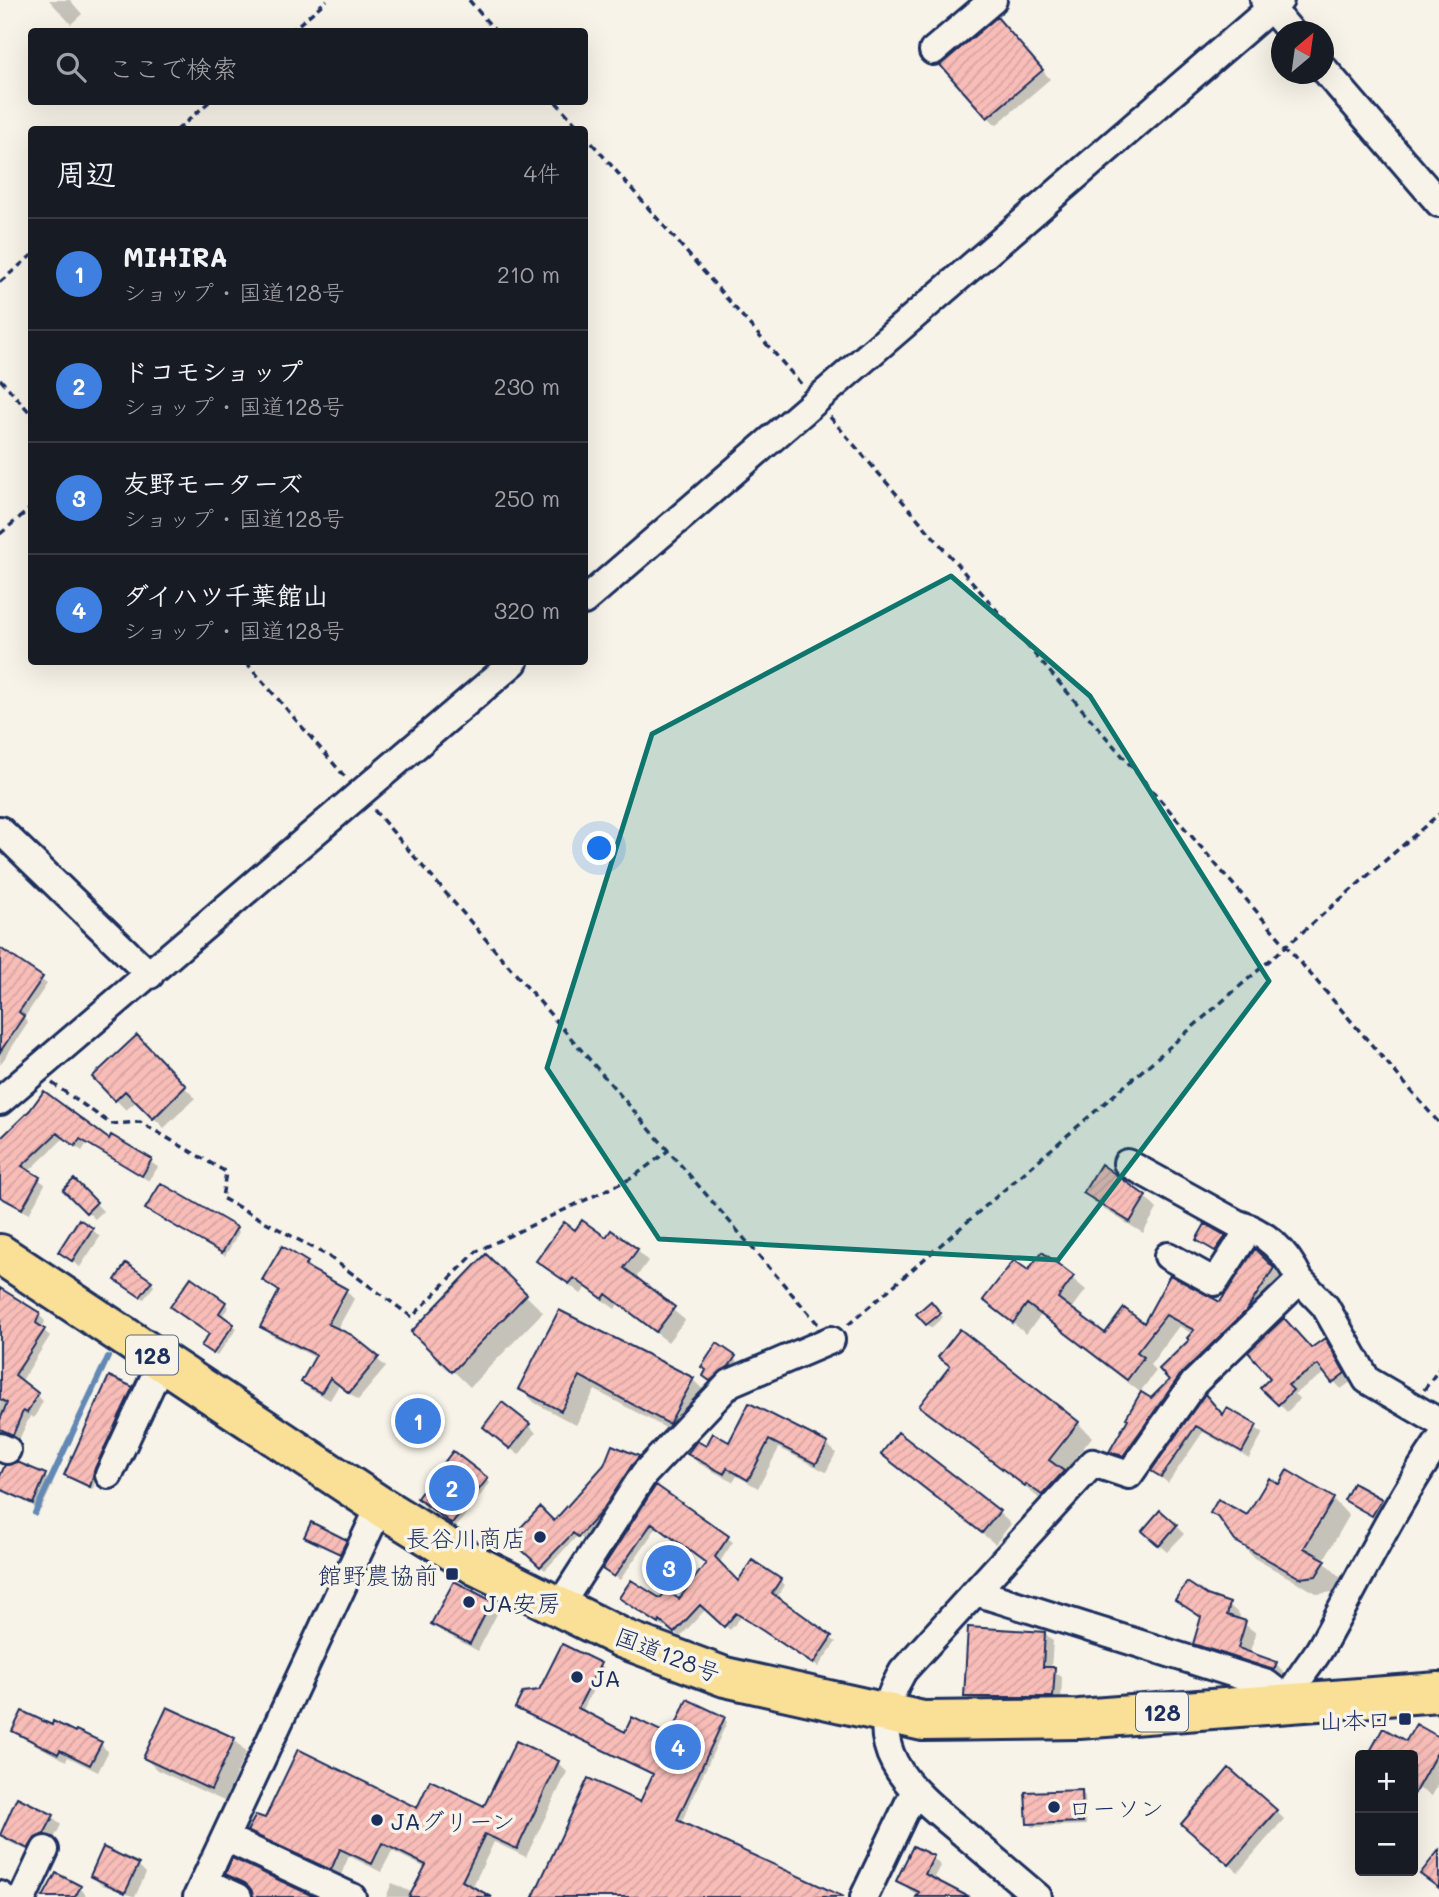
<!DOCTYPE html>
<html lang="ja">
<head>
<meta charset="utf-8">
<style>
	:root { --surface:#171b24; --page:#242831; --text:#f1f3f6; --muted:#9ea1a6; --line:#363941; --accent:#919bb2 }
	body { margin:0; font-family:Mali,"Klee One",sans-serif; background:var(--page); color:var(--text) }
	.controls { position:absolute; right:21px; bottom:21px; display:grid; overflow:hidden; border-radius:7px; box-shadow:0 7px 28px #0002 }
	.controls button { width:63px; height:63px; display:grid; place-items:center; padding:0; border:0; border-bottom:2px solid var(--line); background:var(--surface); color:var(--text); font:35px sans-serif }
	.compass { position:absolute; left:1271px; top:21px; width:63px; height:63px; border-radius:50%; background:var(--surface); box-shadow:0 7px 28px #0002; rotate:29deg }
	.you { position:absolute; left:600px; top:849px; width:24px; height:24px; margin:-18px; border:5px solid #fff; border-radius:50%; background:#1a73e8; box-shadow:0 0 0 10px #1a73e833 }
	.badge { display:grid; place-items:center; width:46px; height:46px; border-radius:50%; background:var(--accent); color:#fff; font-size:23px; font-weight:700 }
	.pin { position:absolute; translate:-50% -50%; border:4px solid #fff; box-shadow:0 2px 7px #0006 }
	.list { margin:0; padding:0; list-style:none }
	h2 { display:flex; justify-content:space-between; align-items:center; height:91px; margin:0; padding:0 28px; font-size:30px }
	h2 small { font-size:23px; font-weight:400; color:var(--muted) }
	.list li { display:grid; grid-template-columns:46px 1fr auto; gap:21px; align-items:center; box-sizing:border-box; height:112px; padding:0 28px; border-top:2px solid var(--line) }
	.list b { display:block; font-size:26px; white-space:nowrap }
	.list p { margin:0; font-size:23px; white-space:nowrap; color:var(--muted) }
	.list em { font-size:23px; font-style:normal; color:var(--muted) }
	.icon { flex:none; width:38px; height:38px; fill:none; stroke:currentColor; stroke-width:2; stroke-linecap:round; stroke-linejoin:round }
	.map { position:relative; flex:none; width:1439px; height:1897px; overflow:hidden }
	.search { position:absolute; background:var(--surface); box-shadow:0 7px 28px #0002; left:28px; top:28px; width:560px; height:77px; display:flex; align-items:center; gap:18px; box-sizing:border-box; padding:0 24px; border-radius:7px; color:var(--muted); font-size:26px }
	.panel { position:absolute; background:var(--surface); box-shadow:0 7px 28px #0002; left:28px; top:126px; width:560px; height:539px; border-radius:7px }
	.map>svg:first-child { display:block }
	.shadow { fill:#0003 }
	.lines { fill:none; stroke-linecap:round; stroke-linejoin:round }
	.stream { stroke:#6288b4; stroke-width:6 }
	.building { fill:url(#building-hatch); stroke:#1b2f5e; stroke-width:2 }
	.minor-casing { stroke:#1b2f5e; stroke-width:32 }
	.highway-casing { stroke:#1b2f5e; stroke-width:44 }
	.path { stroke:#1b2f5e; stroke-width:3.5; stroke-dasharray:7 5; stroke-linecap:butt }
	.minor { stroke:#f7f3e8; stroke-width:26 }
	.highway { stroke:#fadf96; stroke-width:38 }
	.marked { fill:#0f766e; fill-opacity:0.2; stroke:#0f766e; stroke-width:5; stroke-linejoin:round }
	.poi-dot { fill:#1b2f5e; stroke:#f7f3e8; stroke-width:2.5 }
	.labels { text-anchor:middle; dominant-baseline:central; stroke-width:7; stroke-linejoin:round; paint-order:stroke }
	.shield { fill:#f7f3e8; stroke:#5d6a87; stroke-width:2 }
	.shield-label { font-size:23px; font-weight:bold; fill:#1b2f5e }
	.poi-label { font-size:24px; fill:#1b2f5e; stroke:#f7f3e8; text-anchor:start }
	.street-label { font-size:24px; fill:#1b2f5e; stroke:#f7f3e8 }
</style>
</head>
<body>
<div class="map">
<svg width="1439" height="1897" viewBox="0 0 1439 1897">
	<defs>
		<pattern id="building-hatch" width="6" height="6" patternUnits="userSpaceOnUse" patternTransform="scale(1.75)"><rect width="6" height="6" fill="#f9bdb8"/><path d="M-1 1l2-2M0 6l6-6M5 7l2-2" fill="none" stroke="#d5a3a1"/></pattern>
	</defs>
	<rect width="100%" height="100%" fill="#f7f3e8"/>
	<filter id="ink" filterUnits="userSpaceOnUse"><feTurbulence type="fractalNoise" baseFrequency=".0143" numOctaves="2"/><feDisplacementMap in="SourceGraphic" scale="14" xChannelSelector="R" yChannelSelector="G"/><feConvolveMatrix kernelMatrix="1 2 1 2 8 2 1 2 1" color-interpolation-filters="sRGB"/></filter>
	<g filter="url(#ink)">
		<path class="shadow" d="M 49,0 L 70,0 L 82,14 L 71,24 Z
			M 1005,28 L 1050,79 L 996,125 L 988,117 Z
			M 0,950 L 47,984 L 24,1018 L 28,1023 L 0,1065 Z
			M 137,1037 L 195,1098 L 164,1128 L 137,1101 L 126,1110 L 116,1100 Z
			M 32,1111 L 109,1142 L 112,1137 L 158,1167 L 149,1181 L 87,1143 L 82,1151 L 64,1138 L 28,1172 L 45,1184 L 29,1214 L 0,1198 L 0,1141 Z
			M 74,1181 L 103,1211 L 95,1219 L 65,1190 Z
			M 1085,1193 L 1145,1197 L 1157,1209 L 1143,1233 L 1097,1205 Z
			M 148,1209 L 236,1228 L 239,1232 L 225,1256 Z
			M 92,1229 L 100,1237 L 80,1267 L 60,1252 Z
			M 576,1232 L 637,1250 L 648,1261 L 635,1279 L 685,1320 L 668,1342 L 618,1304 L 615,1309 L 586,1288 L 581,1294 L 539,1261 Z
			M 1225,1237 L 1233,1245 L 1224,1258 L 1198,1239 Z
			M 1043,1254 L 1086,1290 L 1071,1310 L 1105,1336 L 1144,1325 L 1171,1277 L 1220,1304 L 1269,1264 L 1286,1282 L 1124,1464 L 1111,1451 L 1151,1400 L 1172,1380 L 1193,1334 L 1179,1326 L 1150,1365 L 1156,1371 L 1140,1392 L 1041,1315 L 1026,1334 L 985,1300 L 1029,1273 Z
			M 486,1257 L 543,1312 L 470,1387 L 413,1332 Z
			M 307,1263 L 314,1273 L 346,1291 L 354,1299 L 337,1330 L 351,1336 L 386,1367 L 358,1400 L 339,1385 L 330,1400 L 311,1390 L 303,1382 L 316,1358 L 271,1335 L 262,1327 L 280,1293 L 264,1280 Z
			M 151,1282 L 154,1286 L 144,1299 L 120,1283 Z
			M 0,1290 L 39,1315 L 45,1321 L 42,1329 L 50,1336 L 21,1382 L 43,1401 L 34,1418 L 30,1416 L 19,1440 L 0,1431 Z
			M 225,1303 L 229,1307 L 221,1317 L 237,1328 L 217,1356 L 206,1349 L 211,1334 L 176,1310 Z
			M 931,1303 L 943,1317 L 931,1328 L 919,1314 Z
			M 560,1313 L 693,1380 L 708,1394 L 684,1438 L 595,1390 L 576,1425 L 535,1403 L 520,1388 Z
			M 1325,1340 L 1352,1381 L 1341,1389 L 1326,1372 L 1294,1394 L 1300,1399 L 1287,1412 L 1263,1388 Z
			M 718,1346 L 743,1366 L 713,1383 L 705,1375 Z
			M 940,1357 L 1078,1423 L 1092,1437 L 1064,1473 L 1077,1486 L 1057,1509 L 1041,1497 L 1040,1499 L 922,1406 L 951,1367 Z
			M 132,1388 L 135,1392 L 98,1472 L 93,1489 L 70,1478 L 66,1475 Z
			M 1205,1397 L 1224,1417 L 1228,1410 L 1263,1433 L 1249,1458 L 1203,1432 L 1168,1483 L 1153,1471 Z
			M 749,1405 L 827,1444 L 836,1453 L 826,1472 L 779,1448 L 758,1488 L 737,1476 L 733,1482 L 698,1463 L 689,1454 L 730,1444 Z
			M 529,1425 L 536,1433 L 519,1455 L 493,1435 Z
			M 613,1448 L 642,1462 L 606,1515 L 584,1540 L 578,1535 L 545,1570 L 512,1539 L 555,1524 L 606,1466 Z
			M 883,1454 L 998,1512 L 1011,1524 L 995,1544 Z
			M 45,1476 L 53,1484 L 41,1510 L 0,1489 L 0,1480 Z
			M 487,1479 L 490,1483 L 456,1527 L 423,1501 Z
			M 656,1487 L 733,1542 L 719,1563 L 738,1584 L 780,1580 L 785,1585 L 776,1599 L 836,1642 L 818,1667 L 742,1616 L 730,1630 L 706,1609 L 680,1637 L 666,1625 L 664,1628 L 622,1598 L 679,1602 L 708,1564 L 657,1527 L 620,1580 L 604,1569 Z
			M 1279,1487 L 1333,1499 L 1349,1516 L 1323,1561 L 1341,1578 L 1333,1592 L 1318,1594 L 1254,1558 L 1212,1512 L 1248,1517 Z
			M 1346,1500 L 1381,1501 L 1389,1509 L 1381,1523 Z
			M 1176,1526 L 1184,1534 L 1167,1552 L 1152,1539 Z
			M 306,1536 L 346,1541 L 349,1544 L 344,1556 Z
			M 1206,1597 L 1229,1605 L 1240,1615 L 1239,1620 L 1256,1633 L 1249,1654 L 1276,1664 L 1287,1675 L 1285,1680 L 1205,1654 L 1195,1644 L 1202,1620 L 1177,1599 Z
			M 491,1602 L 499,1610 L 478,1651 L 441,1631 L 433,1623 Z
			M 1045,1633 L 1053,1641 L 1051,1669 L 1062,1677 L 1061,1705 L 974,1704 L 966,1696 Z
			M 600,1665 L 604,1668 L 582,1712 L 626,1734 L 672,1738 L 724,1718 L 727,1722 L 681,1823 L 838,1897 L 534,1897 L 641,1805 L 654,1775 L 518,1707 L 540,1692 Z
			M 52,1727 L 101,1744 L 108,1752 L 98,1772 L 68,1757 L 66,1761 L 23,1738 L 15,1730 Z
			M 234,1739 L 246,1752 L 224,1801 L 157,1770 L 145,1758 Z
			M 1439,1739 L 1439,1783 L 1432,1796 L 1413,1785 L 1413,1755 L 1370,1755 L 1407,1744 Z
			M 517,1743 L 558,1763 L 567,1772 L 526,1857 L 494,1842 L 471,1890 L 459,1897 L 386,1897 L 392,1883 L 413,1893 L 426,1868 L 392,1851 L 381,1872 L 349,1856 L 340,1877 L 258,1839 L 250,1830 L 265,1821 L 485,1809 Z
			M 1081,1792 L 1085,1796 L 1086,1825 L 1032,1827 L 1028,1823 Z
			M 1276,1811 L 1284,1819 L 1238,1872 L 1192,1832 Z
			M 53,1817 L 61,1825 L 52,1842 L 37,1855 L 9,1842 L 1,1834 Z
			M 933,1858 L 941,1866 L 934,1879 L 960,1897 L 918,1897 L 898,1880 Z
			M 138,1865 L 146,1873 L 135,1897 L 100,1884 L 92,1876 Z
			M 227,1874 L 311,1897 L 256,1897 L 251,1889 L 236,1882 Z
			M 80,1887 L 87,1897 L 45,1897 Z"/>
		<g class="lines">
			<path class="stream" d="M 35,1513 L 108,1357"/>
		</g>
		<path class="building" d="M 997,17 L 1043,70 L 987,118 L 940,65 Z
			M 0,948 L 43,977 L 19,1012 L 24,1016 L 0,1052 Z
			M 137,1035 L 186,1086 L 153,1119 L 125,1091 L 115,1101 L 92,1077 Z
			M 44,1091 L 109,1139 L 111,1135 L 152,1159 L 142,1176 L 80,1139 L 75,1146 L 57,1133 L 22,1166 L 40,1177 L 22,1209 L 0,1197 L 0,1139 L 30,1110 Z
			M 1101,1164 L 1146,1196 L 1130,1222 L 1083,1193 Z
			M 74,1179 L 97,1202 L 86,1213 L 63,1190 Z
			M 161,1183 L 237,1227 L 222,1253 L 145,1209 Z
			M 79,1219 L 93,1228 L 72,1261 L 58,1252 Z
			M 582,1220 L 606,1237 L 611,1230 L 638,1249 L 624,1268 L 675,1307 L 656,1332 L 606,1294 L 603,1299 L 574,1278 L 569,1284 L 536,1261 L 564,1222 L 575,1230 Z
			M 1205,1224 L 1226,1236 L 1215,1251 L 1196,1240 Z
			M 282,1246 L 308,1262 L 305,1266 L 347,1289 L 328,1324 L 352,1335 L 379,1357 L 349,1393 L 330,1378 L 321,1393 L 301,1382 L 316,1355 L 260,1327 L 279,1291 L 262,1280 Z
			M 1255,1249 L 1274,1268 L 1246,1311 L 1181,1374 L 1123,1456 L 1109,1452 L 1128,1419 L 1126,1418 L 1141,1392 L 1151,1398 L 1169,1380 L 1159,1369 L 1189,1340 L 1187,1338 L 1194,1330 L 1166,1315 L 1137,1352 L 1144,1357 L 1127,1380 L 1027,1304 L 1013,1323 L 983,1300 L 1014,1260 L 1028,1270 L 1042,1252 L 1074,1276 L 1058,1298 L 1105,1333 L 1124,1308 L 1144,1323 L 1170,1275 L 1220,1302 Z
			M 486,1254 L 527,1294 L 452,1372 L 411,1332 Z
			M 126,1263 L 152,1281 L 140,1297 L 115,1280 Z
			M 191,1277 L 226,1302 L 219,1313 L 234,1324 L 213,1354 L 201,1346 L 209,1334 L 170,1307 Z
			M 0,1288 L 40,1313 L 36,1323 L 45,1329 L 15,1375 L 38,1393 L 27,1413 L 23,1411 L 13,1435 L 0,1429 L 0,1420 L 7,1403 L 0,1399 Z
			M 931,1301 L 941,1313 L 926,1325 L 916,1314 Z
			M 559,1310 L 694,1378 L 669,1424 L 580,1376 L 561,1411 L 518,1389 Z
			M 1284,1318 L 1311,1348 L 1325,1338 L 1345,1373 L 1332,1383 L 1318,1365 L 1288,1385 L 1293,1390 L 1278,1405 L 1260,1388 L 1270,1378 L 1248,1352 Z
			M 960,1329 L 1079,1422 L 1049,1460 L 1064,1471 L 1042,1495 L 1026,1484 L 1025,1486 L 919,1406 L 950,1366 L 938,1357 Z
			M 717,1343 L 736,1356 L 729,1366 L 710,1381 L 703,1376 L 706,1370 L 701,1367 Z
			M 109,1376 L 133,1387 L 95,1468 L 90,1487 L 64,1475 Z
			M 1205,1394 L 1223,1415 L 1227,1408 L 1257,1425 L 1242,1452 L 1196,1426 L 1161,1477 L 1151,1471 Z
			M 502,1402 L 530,1424 L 510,1449 L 483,1427 Z
			M 749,1403 L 828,1443 L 816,1464 L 769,1440 L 748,1480 L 727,1468 L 724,1474 L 687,1454 L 697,1441 L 706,1446 L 713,1433 L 729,1442 Z
			M 898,1432 L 1000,1511 L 982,1533 L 881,1454 Z
			M 612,1445 L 639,1456 L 602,1511 L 578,1537 L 573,1533 L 540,1567 L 510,1539 L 540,1507 L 554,1521 L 604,1465 Z
			M 453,1451 L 488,1478 L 452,1524 L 417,1498 Z
			M 17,1462 L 46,1474 L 33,1504 L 0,1489 L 0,1476 L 5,1465 Z
			M 1287,1470 L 1334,1498 L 1304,1548 L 1326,1560 L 1316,1576 L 1300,1578 L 1235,1541 L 1219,1518 L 1210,1513 L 1218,1499 L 1247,1515 L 1269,1478 L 1279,1484 Z
			M 1353,1483 L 1382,1499 L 1372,1516 L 1344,1500 Z
			M 656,1485 L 729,1536 L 715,1557 L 738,1581 L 752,1560 L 781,1579 L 772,1593 L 832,1636 L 813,1664 L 736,1613 L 724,1627 L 700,1605 L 674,1633 L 660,1621 L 659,1624 L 619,1598 L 631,1580 L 660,1598 L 667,1591 L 679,1599 L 706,1563 L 652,1523 L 614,1577 L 602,1569 Z
			M 1160,1510 L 1177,1525 L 1159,1546 L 1142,1531 Z
			M 311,1522 L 347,1540 L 340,1554 L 304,1537 Z
			M 454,1581 L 492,1601 L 470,1644 L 431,1624 Z
			M 1187,1582 L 1207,1595 L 1230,1603 L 1227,1615 L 1246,1621 L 1238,1648 L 1277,1662 L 1274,1670 L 1193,1644 L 1201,1617 L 1175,1600 Z
			M 968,1627 L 1045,1632 L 1043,1667 L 1055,1667 L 1053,1697 L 964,1697 Z
			M 562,1644 L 601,1663 L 578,1708 L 625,1732 L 632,1717 L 671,1736 L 687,1699 L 725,1717 L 677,1820 L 844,1897 L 533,1897 L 588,1778 L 640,1802 L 653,1774 L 515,1708 L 523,1692 L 539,1690 Z
			M 167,1707 L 235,1738 L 211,1790 L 143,1758 Z
			M 22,1711 L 52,1725 L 53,1721 L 75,1732 L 76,1730 L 102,1742 L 90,1765 L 60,1750 L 58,1754 L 12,1731 Z
			M 1416,1724 L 1439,1737 L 1439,1749 L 1413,1796 L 1413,1755 L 1368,1755 L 1383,1728 L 1406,1741 Z
			M 516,1741 L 559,1761 L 517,1849 L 485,1834 L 462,1881 L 492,1897 L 409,1897 L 426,1865 L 382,1843 L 372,1864 L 340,1849 L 331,1870 L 247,1831 L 256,1815 L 265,1818 L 298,1749 L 417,1808 L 430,1780 L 484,1806 Z
			M 1229,1768 L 1277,1810 L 1229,1865 L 1181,1824 Z
			M 1082,1790 L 1083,1822 L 1027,1824 L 1025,1792 Z
			M 17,1797 L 54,1815 L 44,1834 L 35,1838 L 28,1849 L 0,1835 Z
			M 913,1846 L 934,1856 L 925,1874 L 969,1897 L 916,1897 L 919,1892 L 896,1881 Z
			M 103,1847 L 139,1864 L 125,1893 L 90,1876 Z
			M 1439,1850 L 1439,1888 L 1420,1874 Z
			M 232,1858 L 315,1897 L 254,1897 L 245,1883 L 225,1874 Z
			M 56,1873 L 81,1886 L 75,1897 L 43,1897 Z"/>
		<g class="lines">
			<defs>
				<path id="minor" d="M 1264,0 L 1291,32
					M 933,51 L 993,0
					M 1324,69 L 1439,203
					M 584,601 L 1280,0
					M 0,830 L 150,975
					M 0,1101 L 514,662
					M 1127,1163 L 1236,1223 C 1267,1233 1286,1251 1300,1280
					M 1168,1256 L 1215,1282 L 1250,1228
					M 0,1447 L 7,1450
					M 109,1475 L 162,1361
					M 976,1592 L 1267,1684 L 1290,1702 C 1295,1679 1310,1666 1321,1647 C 1361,1576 1393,1508 1439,1441
					M 558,1608 L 644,1474 L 730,1383 L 831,1340
					M 226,1838 L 352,1897
					M 205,1882 L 238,1897
					M 0,1895 L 3,1897
					M 23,1897 L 45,1850
					M 197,1897 L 380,1506
					M 864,1897 L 914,1792
					M 1038,1897 C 1013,1876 989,1855 964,1834 C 908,1788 857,1748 903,1671 L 1093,1463 L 1129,1475 L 1194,1383 L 1300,1280 L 1325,1306 L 1367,1380 L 1439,1422"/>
				<path id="highway" d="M 0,1254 L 380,1506 L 477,1566 L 624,1639 L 725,1677 L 923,1721 L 1079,1719 L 1439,1692"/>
			</defs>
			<use href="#minor" class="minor-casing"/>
			<use href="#highway" class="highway-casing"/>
			<path class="path" d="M 469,0 L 496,32
				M 290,32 L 327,0
				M 556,102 L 581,130
				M 177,130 L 209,102
				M 584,134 L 802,385
				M 0,282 L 32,255
				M 0,379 L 32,415
				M 830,417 L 1439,1123
				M 0,534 L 32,507
				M 246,662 L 346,778
				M 374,810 L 818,1324
				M 52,1083 L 111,1124 L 140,1122 L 226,1172 L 222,1198 L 328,1256 L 412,1317 L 477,1251 L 632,1178 L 669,1150
				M 848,1325 L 1439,814
				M 1424,1390 L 1439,1369"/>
			<use href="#minor" class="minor"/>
			<use href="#highway" class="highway"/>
		</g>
	</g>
	<path class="marked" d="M 951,576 L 1090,696 L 1269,981 L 1058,1260 L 659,1239 L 547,1068 L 652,734 Z"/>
	<g class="poi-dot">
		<circle cx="540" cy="1537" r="7"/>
		<rect x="445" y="1567" width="14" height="14" rx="3.5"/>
		<circle cx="469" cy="1602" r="7"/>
		<circle cx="577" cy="1677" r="7"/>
		<rect x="1398" y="1712" width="14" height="14" rx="3.5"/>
		<circle cx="1054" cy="1807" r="7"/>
		<circle cx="377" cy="1820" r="7"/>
	</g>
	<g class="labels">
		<g class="shield">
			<rect x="126" y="1335.5" width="52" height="39" rx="5"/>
			<rect x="1136" y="1692.5" width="52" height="39" rx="5"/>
		</g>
		<g class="shield-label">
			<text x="152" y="1355">128</text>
			<text x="1162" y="1712">128</text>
		</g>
		<g class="poi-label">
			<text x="526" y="1537" text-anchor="end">長谷川商店</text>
			<text x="438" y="1574" text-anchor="end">館野農協前</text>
			<text x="483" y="1602">JA安房</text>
			<text x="591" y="1677">JA</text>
			<text x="1391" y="1719" text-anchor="end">山本口</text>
			<text x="1068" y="1807">ローソン</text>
			<text x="391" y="1820">JAグリーン</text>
		</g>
		<g class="street-label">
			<text transform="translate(668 1654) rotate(21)">国道128号</text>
		</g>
	</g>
</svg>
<div class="controls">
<button>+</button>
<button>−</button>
</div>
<svg class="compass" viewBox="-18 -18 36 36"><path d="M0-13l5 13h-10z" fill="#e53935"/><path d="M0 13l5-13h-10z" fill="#9ea1a6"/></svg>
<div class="you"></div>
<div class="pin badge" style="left:418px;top:1421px;background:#3f7fe0">1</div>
<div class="pin badge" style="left:452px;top:1488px;background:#3f7fe0">2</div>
<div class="pin badge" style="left:669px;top:1568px;background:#3f7fe0">3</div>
<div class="pin badge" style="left:678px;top:1747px;background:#3f7fe0">4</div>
<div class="search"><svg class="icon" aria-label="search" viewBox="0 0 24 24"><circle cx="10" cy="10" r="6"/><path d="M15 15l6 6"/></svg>ここで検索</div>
<section class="panel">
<h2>周辺<small>4件</small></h2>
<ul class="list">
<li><span class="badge" style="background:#3f7fe0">1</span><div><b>MIHIRA</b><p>ショップ · 国道128号</p></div><em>210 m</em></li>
<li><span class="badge" style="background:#3f7fe0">2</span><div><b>ドコモショップ</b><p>ショップ · 国道128号</p></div><em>230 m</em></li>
<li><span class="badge" style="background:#3f7fe0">3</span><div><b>友野モーターズ</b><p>ショップ · 国道128号</p></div><em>250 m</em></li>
<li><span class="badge" style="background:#3f7fe0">4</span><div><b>ダイハツ千葉館山</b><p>ショップ · 国道128号</p></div><em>320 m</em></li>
</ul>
</section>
</div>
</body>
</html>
